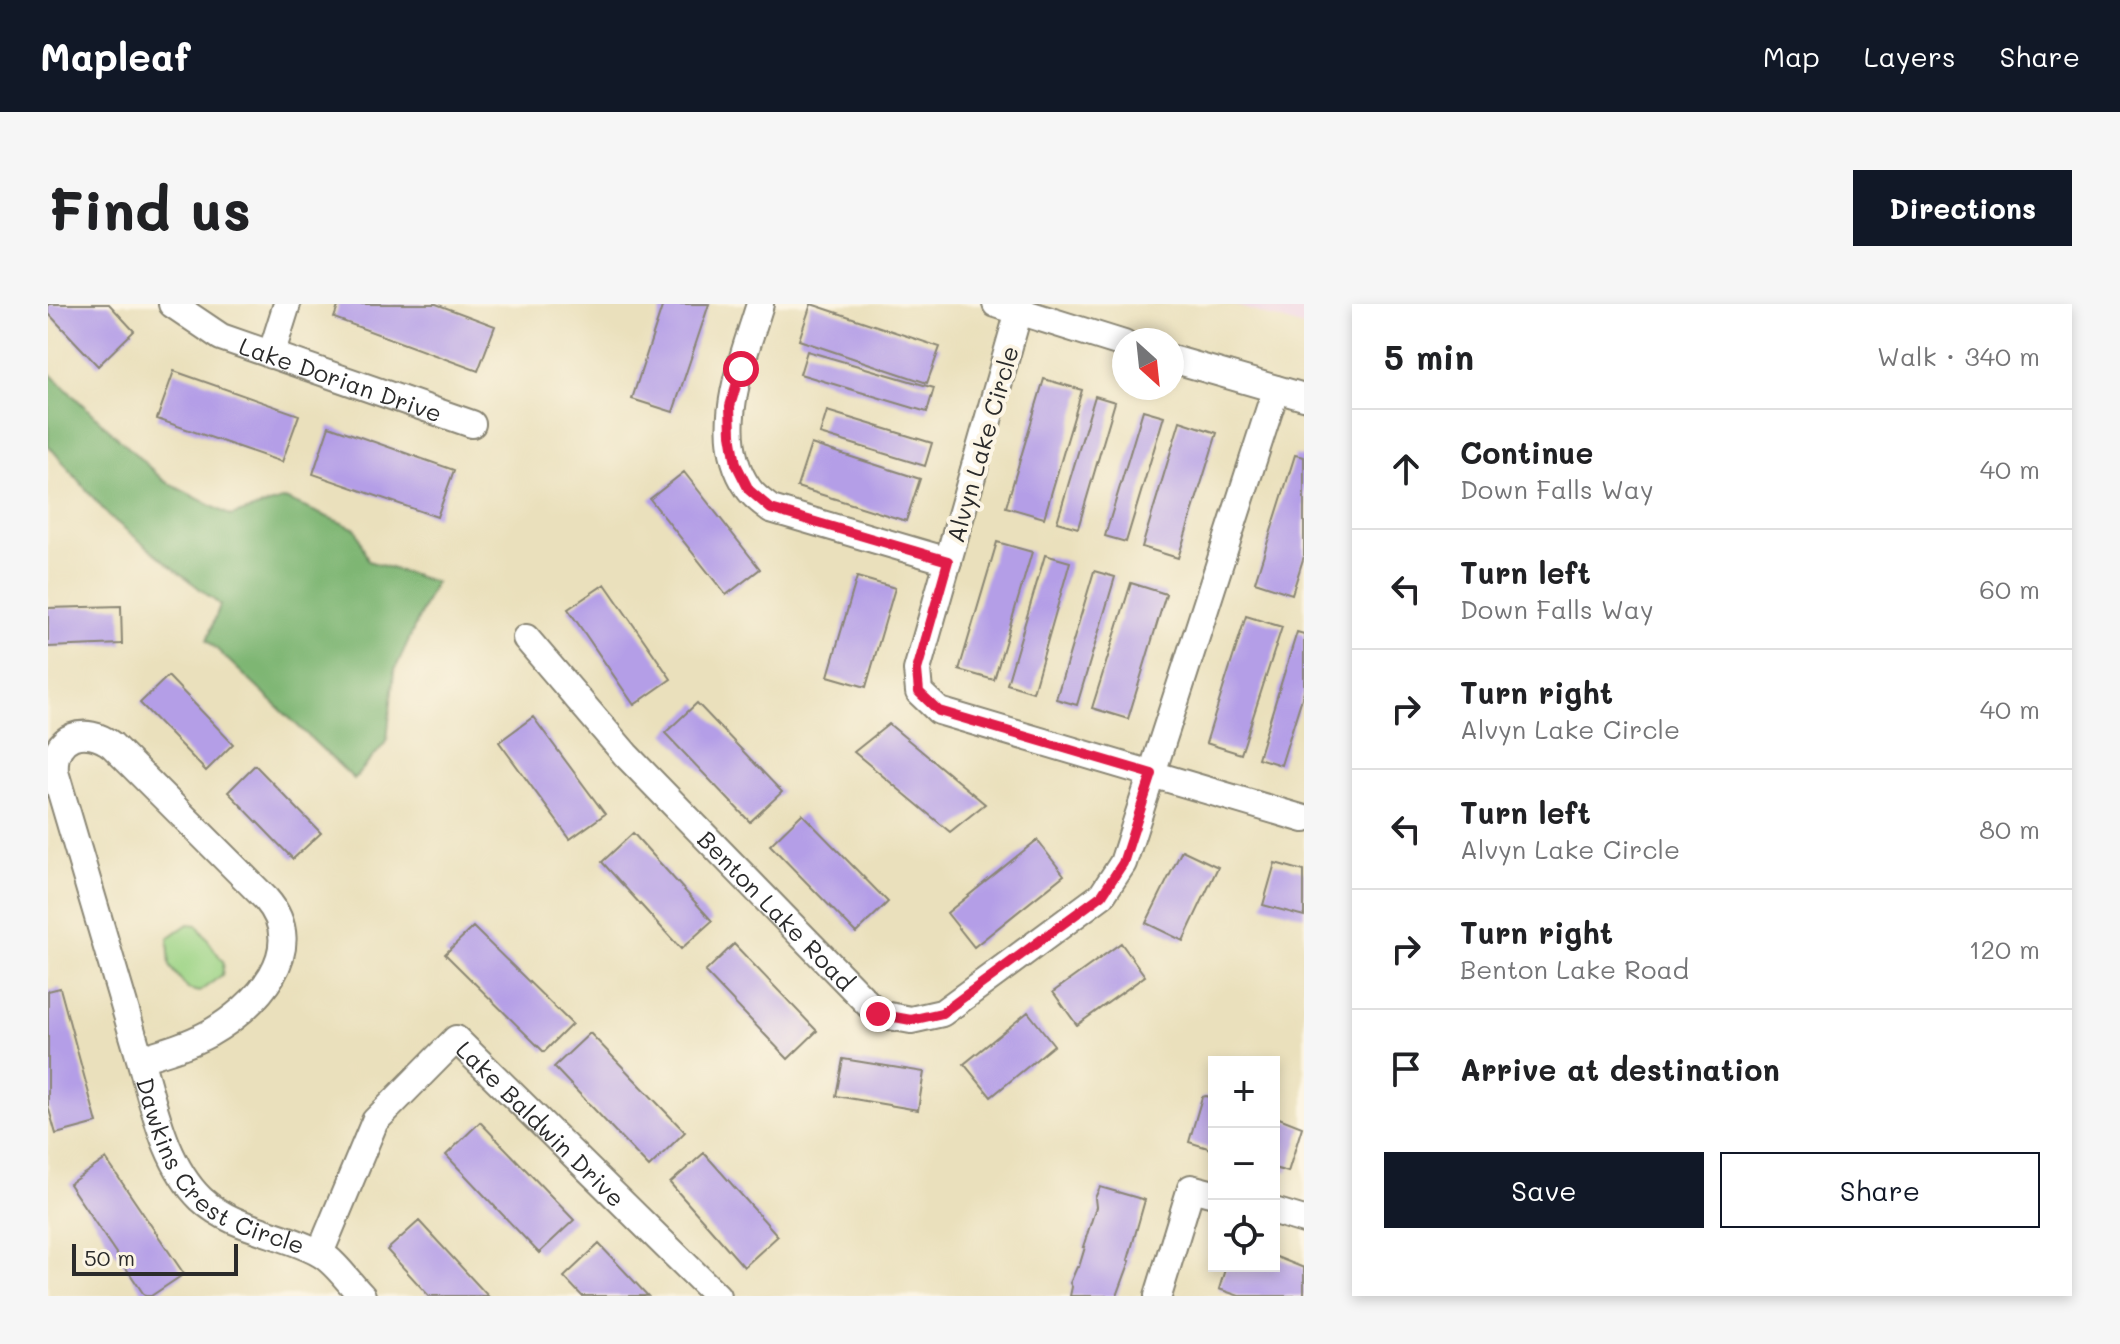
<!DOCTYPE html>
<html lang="en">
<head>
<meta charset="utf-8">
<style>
	:root { --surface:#fff; --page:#f6f6f6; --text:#202124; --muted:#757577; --line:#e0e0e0; --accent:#111827 }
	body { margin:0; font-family:Mali,sans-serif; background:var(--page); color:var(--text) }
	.controls { position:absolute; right:24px; bottom:24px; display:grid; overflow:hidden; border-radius:0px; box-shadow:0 4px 12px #0003 }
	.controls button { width:72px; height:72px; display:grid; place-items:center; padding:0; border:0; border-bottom:2px solid var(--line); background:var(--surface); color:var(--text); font:40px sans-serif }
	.compass { position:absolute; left:1064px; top:24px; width:72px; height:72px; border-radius:50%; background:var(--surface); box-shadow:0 4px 12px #0003; rotate:153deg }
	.scale { position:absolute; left:24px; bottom:20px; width:166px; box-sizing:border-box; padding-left:8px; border:4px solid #2b2b2b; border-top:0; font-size:22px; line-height:28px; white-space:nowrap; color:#2b2b2b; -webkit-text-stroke:6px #fcf5e5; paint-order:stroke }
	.stop { position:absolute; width:24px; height:24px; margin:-18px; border:6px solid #e11d48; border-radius:50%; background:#fff }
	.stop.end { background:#e11d48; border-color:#fff; box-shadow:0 2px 8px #0008 }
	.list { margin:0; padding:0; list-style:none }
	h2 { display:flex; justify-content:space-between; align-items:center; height:104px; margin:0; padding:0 32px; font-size:34px }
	h2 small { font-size:26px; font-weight:400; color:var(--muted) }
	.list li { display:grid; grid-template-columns:52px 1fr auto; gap:24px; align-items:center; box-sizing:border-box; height:120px; padding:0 32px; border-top:2px solid var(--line) }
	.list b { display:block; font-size:30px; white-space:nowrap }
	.list p { margin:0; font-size:26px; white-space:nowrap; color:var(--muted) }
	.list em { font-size:26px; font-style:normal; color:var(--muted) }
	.actions { display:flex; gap:16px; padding:24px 32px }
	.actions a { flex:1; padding:18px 0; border:2px solid var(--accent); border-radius:0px; text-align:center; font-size:28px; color:var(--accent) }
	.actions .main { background:var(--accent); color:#fff }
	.icon { flex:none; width:44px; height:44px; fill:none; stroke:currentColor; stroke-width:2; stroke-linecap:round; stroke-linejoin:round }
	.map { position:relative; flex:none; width:1256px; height:992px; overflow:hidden; border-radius:0px }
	header { display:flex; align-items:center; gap:48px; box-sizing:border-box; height:112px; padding:0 40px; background:var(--accent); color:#fff }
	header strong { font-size:38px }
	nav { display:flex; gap:44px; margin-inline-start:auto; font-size:28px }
	.intro { display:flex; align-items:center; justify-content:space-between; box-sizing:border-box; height:192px; padding:0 48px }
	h1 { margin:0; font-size:56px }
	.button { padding:20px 36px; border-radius:0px; background:var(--accent); color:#fff; font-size:28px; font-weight:700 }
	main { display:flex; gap:48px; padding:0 48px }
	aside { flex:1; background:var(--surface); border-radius:0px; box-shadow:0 4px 12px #0003 }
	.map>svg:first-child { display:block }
	.built { fill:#eed0e8 }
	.green { fill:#9dd486; stroke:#648058; stroke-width:2 }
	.forest { fill:#7eb673; stroke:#54704f; stroke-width:2 }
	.building { fill:#b49ee7 }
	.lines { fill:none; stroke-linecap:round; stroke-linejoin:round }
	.minor-casing { stroke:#8a8674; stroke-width:30 }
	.minor { stroke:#fff; stroke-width:26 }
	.route { stroke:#e11d48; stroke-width:10 }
	.labels { text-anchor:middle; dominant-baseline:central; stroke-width:8; stroke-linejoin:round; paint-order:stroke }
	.street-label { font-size:24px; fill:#2b2b2b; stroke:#fcf5e5 }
</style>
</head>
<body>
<header>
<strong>Mapleaf</strong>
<nav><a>Map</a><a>Layers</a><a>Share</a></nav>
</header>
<div class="intro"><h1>Find us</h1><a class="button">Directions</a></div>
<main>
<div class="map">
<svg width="1256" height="992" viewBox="0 0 1256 992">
	<rect width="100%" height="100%" fill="#fcf5e5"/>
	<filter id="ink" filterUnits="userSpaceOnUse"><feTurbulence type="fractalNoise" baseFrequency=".0125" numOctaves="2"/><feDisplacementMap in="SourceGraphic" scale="16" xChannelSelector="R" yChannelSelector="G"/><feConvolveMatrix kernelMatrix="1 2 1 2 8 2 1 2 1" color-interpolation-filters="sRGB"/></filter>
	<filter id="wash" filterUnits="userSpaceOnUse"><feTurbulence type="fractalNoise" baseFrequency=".006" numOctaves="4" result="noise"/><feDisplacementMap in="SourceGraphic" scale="32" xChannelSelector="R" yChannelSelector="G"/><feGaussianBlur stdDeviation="1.8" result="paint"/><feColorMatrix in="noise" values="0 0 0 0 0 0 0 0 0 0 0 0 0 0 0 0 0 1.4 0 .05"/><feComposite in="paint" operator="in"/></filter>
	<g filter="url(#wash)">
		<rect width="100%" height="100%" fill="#eae0bc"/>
		<path class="built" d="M 1182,0 L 1256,0 L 1256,23 Z"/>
		<path class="green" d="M 140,620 L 149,621 L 176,659 L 174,671 L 151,688 L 140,685 L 122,662 L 120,634 Z"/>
		<path class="forest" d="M 0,68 L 116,177 L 183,212 L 237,195 L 308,225 L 320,257 L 387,278 L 346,368 L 339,437 L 306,475 L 159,336 L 172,301 L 61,212 L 0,141 Z"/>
		<g id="blocks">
			<path class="building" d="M 0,0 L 61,0 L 86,27 L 50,62 L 0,9 Z
				M 291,0 L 388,0 L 447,22 L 430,67 L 286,14 Z
				M 615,0 L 661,0 L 625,108 L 584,95 Z
				M 763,0 L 892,43 L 879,79 L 751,36 Z
				M 759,47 L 886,84 L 879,108 L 752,70 Z
				M 126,67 L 251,111 L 234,158 L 109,115 Z
				M 996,75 L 1034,86 L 996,214 L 958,203 Z
				M 1047,92 L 1067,98 L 1030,224 L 1009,218 Z
				M 1095,106 L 1116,112 L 1078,238 L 1057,232 Z
				M 779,107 L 884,139 L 877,162 L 772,130 Z
				M 1132,117 L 1169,129 L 1130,254 L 1094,243 Z
				M 281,122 L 406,166 L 389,213 L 265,170 Z
				M 763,140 L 872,175 L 858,217 L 749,183 Z
				M 1247,151 L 1256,153 L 1256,252 L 1244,290 L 1207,278 Z
				M 636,168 L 712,265 L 678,291 L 602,195 Z
				M 949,238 L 984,248 L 946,376 L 911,366 Z
				M 997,251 L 1022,258 L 985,388 L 959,380 Z
				M 1046,267 L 1067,273 L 1029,401 L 1008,395 Z
				M 809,273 L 847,284 L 818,383 L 780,372 Z
				M 1083,279 L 1118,290 L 1080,415 L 1044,404 Z
				M 557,280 L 623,375 L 586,401 L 520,305 Z
				M 73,302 L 74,340 L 0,343 L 0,304 Z
				M 1198,312 L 1234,323 L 1193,450 L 1158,439 Z
				M 1249,328 L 1256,330 L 1256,387 L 1233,461 L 1210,454 Z
				M 120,372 L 185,440 L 158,467 L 92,399 Z
				M 649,399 L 734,488 L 702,518 L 617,429 Z
				M 485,413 L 557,510 L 522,535 L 451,438 Z
				M 841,420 L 937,500 L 902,528 L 806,448 Z
				M 207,461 L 273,529 L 245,555 L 180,488 Z
				M 754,510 L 840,598 L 808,629 L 722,541 Z
				M 585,529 L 664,617 L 633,645 L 554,558 Z
				M 989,536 L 1016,571 L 926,643 L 899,609 Z
				M 1134,546 L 1170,563 L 1135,637 L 1098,619 Z
				M 1227,559 L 1256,567 L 1256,612 L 1215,601 Z
				M 425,623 L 524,720 L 496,748 L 397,650 Z
				M 1073,639 L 1097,672 L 1029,721 L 1005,688 Z
				M 686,640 L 769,727 L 740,755 L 657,668 Z
				M 12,684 L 49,819 L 8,830 L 0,802 L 0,687 Z
				M 980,708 L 1006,741 L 943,793 L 916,760 Z
				M 542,729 L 637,828 L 601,863 L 506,763 Z
				M 795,755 L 876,768 L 870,806 L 788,792 Z
				M 1158,792 L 1166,794 L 1166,846 L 1141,838 L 1154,793 Z
				M 1226,812 L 1254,823 L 1240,868 L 1226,864 Z
				M 432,818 L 526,916 L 491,949 L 398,851 Z
				M 656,849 L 730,932 L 696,963 L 622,879 Z
				M 58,855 L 136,970 L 103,992 L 97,992 L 21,880 Z
				M 1052,883 L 1097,896 L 1080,956 L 1082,957 L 1069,992 L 1022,992 L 1024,983 L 1022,979 L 1029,963 L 1031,963 L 1037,943 L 1035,943 L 1048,903 L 1047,894 Z
				M 371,917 L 440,992 L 381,992 L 339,946 Z
				M 551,940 L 600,992 L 534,992 L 516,973 Z
				M 1226,952 L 1256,964 L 1256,992 L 1191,992 L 1171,985 L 1178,962 L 1226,962 Z"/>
		</g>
	</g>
	<g filter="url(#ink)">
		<use href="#blocks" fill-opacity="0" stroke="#8a8674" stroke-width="2"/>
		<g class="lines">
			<defs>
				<g id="minor">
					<path id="s1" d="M 124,0 L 173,33 L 424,120"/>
					<path d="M 712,0 C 695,57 662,129 700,184 C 705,192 715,199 723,205 L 900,257"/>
					<path d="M 948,0 L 1076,40"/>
					<path d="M 971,7 L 869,366 L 871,388 L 891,407 L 1256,515"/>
					<path d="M 223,51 L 239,0"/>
					<path d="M 1124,55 L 1256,93"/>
					<path id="s2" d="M 478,334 L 578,451 L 830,710 L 863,716 L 894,709 L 1054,591 L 1075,559 L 1228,85"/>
					<path id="s3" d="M 92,755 C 116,748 140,741 162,729 C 207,703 263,646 218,595 L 64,441 C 38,421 4,430 7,468 L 92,755 C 106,802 117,860 153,895 C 186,926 233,928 271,949 C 287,957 301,979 314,992"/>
					<path d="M 1226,907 L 1256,916"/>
					<path id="s4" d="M 272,949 L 327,817 L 408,735 L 669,992"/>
					<path d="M 1110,992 L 1143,884 L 1166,890"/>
				</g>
			</defs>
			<use href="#minor" class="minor-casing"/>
			<use href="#minor" class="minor"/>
		</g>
	</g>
	<g class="lines" filter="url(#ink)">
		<path class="route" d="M 693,65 L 682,102 L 683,130 L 688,160 L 701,186 L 723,205 L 900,257 L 869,366 L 871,388 L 891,407 L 1104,470 L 1075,559 L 1054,591 L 894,709 L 863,716 L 830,710"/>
	</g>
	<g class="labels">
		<g class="street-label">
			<text stroke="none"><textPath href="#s1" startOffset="186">Lake Dorian Drive</textPath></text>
			<text transform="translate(934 140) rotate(-74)">Alvyn Lake Circle</text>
			<text stroke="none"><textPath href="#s2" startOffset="370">Benton Lake Road</textPath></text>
			<text stroke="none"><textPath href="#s4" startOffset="378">Lake Baldwin Drive</textPath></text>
			<text stroke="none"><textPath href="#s3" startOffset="988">Dawkins Crest Circle</textPath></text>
		</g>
	</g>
</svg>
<div class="controls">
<button>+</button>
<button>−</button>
<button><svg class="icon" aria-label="locate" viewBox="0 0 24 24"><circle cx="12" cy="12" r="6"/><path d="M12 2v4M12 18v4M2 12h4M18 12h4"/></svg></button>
</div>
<svg class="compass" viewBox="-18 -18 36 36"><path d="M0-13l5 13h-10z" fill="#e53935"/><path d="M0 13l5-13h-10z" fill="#757577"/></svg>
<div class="scale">50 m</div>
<div class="stop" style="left:693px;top:65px"></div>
<div class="stop end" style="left:830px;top:710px"></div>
</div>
<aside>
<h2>5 min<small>Walk · 340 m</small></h2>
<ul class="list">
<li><svg class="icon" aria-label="ahead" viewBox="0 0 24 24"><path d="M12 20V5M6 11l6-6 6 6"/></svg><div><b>Continue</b><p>Down Falls Way</p></div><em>40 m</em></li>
<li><svg class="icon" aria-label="left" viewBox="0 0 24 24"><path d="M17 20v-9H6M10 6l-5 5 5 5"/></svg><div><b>Turn left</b><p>Down Falls Way</p></div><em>60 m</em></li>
<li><svg class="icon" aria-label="right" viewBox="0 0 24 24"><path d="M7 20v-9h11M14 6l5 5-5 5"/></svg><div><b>Turn right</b><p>Alvyn Lake Circle</p></div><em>40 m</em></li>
<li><svg class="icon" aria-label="left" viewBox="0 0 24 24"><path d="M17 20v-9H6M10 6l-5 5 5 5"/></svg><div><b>Turn left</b><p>Alvyn Lake Circle</p></div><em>80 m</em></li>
<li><svg class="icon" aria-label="right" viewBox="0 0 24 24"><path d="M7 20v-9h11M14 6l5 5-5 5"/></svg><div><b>Turn right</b><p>Benton Lake Road</p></div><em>120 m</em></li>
<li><svg class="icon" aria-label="arrive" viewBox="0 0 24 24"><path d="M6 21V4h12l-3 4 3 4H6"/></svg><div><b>Arrive at destination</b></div></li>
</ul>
<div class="actions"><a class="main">Save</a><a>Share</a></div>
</aside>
</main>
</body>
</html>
